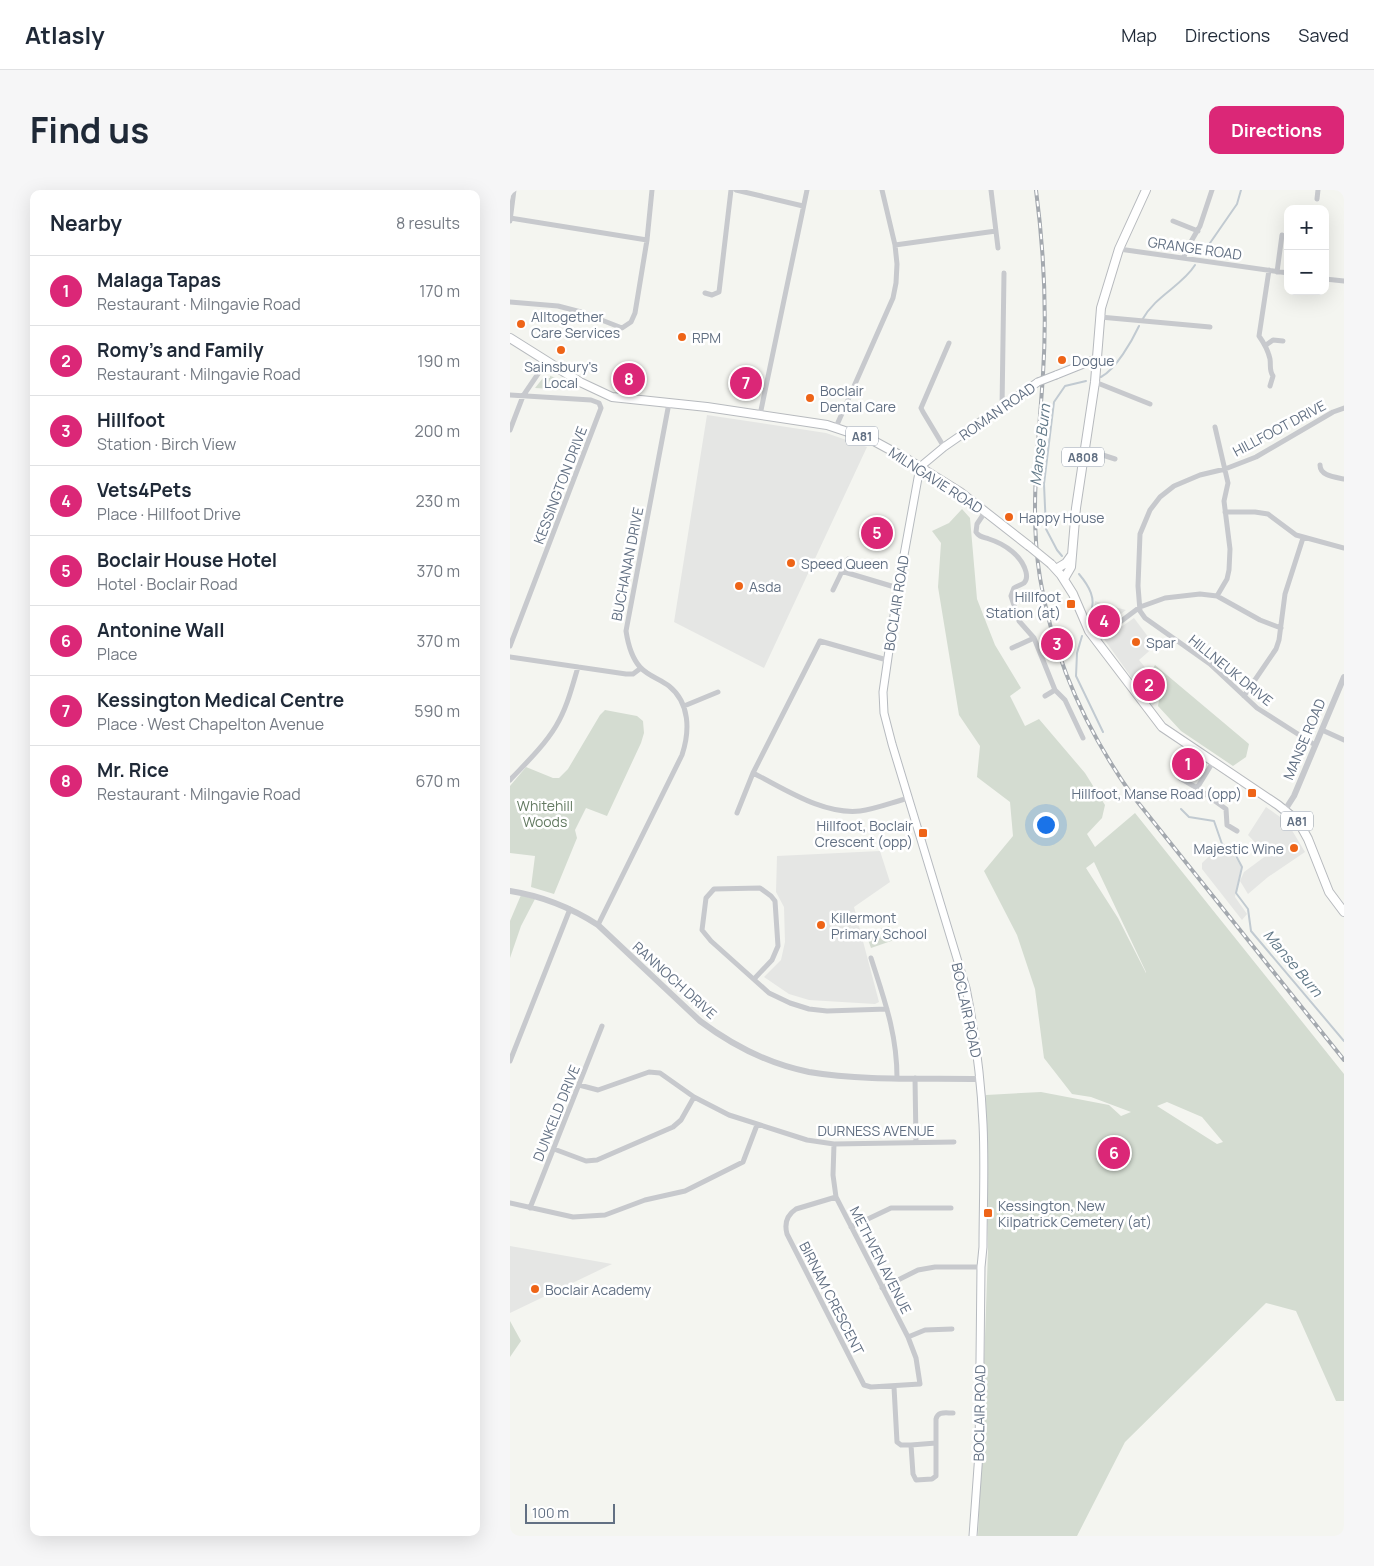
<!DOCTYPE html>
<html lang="en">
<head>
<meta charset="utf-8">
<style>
	:root { --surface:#fff; --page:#f6f6f7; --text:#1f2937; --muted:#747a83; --line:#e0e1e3; --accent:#db2777 }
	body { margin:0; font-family:Manrope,sans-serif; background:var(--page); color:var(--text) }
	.controls { position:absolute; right:15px; top:15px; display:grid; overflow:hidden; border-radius:10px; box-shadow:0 5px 20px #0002 }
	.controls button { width:45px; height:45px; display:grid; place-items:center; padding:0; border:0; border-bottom:1px solid var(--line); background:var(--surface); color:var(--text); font:25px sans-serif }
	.scale { position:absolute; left:15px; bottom:12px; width:90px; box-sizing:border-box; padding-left:5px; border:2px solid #627083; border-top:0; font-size:14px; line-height:18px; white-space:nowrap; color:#627083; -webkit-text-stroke:4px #fff; paint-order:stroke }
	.you { position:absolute; left:535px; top:634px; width:18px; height:18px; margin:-12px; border:4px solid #fff; border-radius:50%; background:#1a73e8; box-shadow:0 0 0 8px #1a73e833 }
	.badge { display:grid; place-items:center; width:32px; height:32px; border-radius:50%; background:var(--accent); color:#fff; font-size:16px; font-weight:700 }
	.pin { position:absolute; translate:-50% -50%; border:2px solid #fff; box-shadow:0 1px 5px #0006 }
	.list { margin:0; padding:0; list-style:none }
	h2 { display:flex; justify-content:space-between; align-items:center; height:65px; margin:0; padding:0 20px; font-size:21px }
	h2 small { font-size:16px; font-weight:400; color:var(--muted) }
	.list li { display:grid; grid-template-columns:32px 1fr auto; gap:15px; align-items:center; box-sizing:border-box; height:70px; padding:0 20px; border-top:1px solid var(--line) }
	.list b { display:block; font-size:19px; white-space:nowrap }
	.list p { margin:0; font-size:16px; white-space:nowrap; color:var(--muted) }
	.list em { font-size:16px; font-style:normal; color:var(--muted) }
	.map { position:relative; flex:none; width:834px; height:1346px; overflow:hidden; border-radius:10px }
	header { display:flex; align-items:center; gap:30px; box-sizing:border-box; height:70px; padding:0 25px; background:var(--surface); border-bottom:1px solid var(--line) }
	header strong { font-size:24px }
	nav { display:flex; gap:28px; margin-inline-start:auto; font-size:18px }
	.intro { display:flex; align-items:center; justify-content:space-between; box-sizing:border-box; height:120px; padding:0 30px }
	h1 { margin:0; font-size:35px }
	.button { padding:12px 22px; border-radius:10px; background:var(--accent); color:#fff; font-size:18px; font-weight:700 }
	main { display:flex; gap:30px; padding:0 30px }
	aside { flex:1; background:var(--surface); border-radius:10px; box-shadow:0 5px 20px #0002 }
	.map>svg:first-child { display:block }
	.built { fill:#e5e6e4 }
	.green { fill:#d4dcd1; fill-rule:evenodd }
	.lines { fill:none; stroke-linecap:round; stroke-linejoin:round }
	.stream { stroke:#c1cad1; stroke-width:2 }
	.secondary-casing { stroke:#b6babf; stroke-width:9 }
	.primary-casing { stroke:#b7babe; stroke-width:10 }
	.minor { stroke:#c7c9cd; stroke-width:5 }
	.tertiary { stroke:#c7c9cd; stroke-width:6 }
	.secondary { stroke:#fff; stroke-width:7 }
	.primary { stroke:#fff; stroke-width:8 }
	.rail-casing { stroke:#a4a9af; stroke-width:4 }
	.rail { stroke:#fff; stroke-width:2; stroke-dasharray:5.5; stroke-linecap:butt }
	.secondary-bridge-casing { stroke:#b6babf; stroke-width:9; stroke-linecap:butt }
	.primary-bridge-casing { stroke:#b7babe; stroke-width:10; stroke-linecap:butt }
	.secondary-bridge { stroke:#fff; stroke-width:7 }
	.primary-bridge { stroke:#fff; stroke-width:8 }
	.poi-dot { fill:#ee6417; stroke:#fff; stroke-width:2 }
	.labels { text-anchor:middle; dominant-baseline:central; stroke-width:5; stroke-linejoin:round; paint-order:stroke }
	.shield { fill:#fff; stroke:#919ba8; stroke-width:1 }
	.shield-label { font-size:12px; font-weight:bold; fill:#627083 }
	.street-label { font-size:14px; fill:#627083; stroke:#fff }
	.poi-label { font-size:14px; fill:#627083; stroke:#fff; text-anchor:start }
	.park-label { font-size:14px; fill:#637a61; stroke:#fff }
	.water-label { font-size:15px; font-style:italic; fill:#627988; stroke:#fff }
</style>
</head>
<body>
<header>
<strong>Atlasly</strong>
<nav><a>Map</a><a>Directions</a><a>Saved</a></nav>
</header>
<div class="intro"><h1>Find us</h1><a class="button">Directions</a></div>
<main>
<aside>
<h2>Nearby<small>8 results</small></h2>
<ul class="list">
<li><span class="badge">1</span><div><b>Malaga Tapas</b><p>Restaurant · Milngavie Road</p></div><em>170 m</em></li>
<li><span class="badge">2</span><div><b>Romy's and Family</b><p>Restaurant · Milngavie Road</p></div><em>190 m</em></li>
<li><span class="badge">3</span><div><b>Hillfoot</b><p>Station · Birch View</p></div><em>200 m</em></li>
<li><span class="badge">4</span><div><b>Vets4Pets</b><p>Place · Hillfoot Drive</p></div><em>230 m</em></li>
<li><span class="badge">5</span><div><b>Boclair House Hotel</b><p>Hotel · Boclair Road</p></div><em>370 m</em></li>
<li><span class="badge">6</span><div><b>Antonine Wall</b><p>Place</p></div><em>370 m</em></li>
<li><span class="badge">7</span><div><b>Kessington Medical Centre</b><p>Place · West Chapelton Avenue</p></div><em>590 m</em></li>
<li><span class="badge">8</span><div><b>Mr. Rice</b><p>Restaurant · Milngavie Road</p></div><em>670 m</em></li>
</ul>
</aside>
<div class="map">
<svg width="834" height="1346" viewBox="0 0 834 1346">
	<rect width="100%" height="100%" fill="#f4f5f0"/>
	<path class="built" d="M 197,225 L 316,243 L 357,257 L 254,478 L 164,432 Z
		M 585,411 L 601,416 L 616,420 L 591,440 L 584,434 L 581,425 L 584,419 Z
		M 624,428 L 645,456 L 629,470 L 656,503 L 642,516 L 594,449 Z
		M 674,565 L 695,578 L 687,595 L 664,583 Z
		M 756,617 L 777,632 L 795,662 L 758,687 L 738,704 L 730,691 L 734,682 L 757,665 L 738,645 Z
		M 710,656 L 724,665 L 731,677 L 725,707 L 737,724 L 732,730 L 692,679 L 692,673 Z
		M 370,661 L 380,692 L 344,717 L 369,812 L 365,814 L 299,810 L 279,804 L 254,787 L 271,770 L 275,752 L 274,717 L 266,702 L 267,666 Z
		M 0,1056 L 102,1074 L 0,1123 Z"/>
	<path class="green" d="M 37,186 L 38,188 L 40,188 L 40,186 C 46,187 59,194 61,200 L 25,198 L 33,188 Z
		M 452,319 L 460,328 L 467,409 L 485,455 L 511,498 L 500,506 L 515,536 L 529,529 L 575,583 L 595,615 L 592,628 L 577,644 L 585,657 L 625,623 L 834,884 L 834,1211 L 826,1211 L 786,1121 L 756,1113 L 615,1252 L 567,1346 L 468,1346 L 478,1061 L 476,905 L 531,902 L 599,915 L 611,926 L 621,922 L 581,907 L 562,904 L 534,868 L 525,799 L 507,745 L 474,681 L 503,646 L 500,612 L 467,587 L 470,556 L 449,525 L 428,397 L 431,353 L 422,341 L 439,333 ZM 584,672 L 636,782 L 636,783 L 608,728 L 576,678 ZM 657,912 L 692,927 L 713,952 L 707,954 L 647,916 Z
		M 645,475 L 739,554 L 736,567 L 723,576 L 671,541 L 648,516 L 651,499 L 641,482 Z
		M 95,520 L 127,526 L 133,531 L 134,543 L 131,553 L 97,626 L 76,618 L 65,640 L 67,648 L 44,704 L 21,697 L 25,666 L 0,663 L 0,596 L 16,577 L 43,588 L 49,588 L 58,579 L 90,525 Z
		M 11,705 L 25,709 L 11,736 L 0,768 L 0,731 Z
		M 379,736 L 384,750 L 361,758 L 356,744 Z
		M 0,1131 L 11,1151 L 0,1167 Z"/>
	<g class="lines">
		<path class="stream" d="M 691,66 L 727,14 L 731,0
			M 632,130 C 646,105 672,96 685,75
			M 591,187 C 606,179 622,151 629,136
			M 552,366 L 547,360 L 536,339 L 534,294 L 544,212 L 555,196 L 576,191
			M 569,384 C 579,396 587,409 580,424
			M 572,446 L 567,463 L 566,486 L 593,542
			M 671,619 L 679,627 L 704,631 L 712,654 L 724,662 L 732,677 L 726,703 L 738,719 L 741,741 L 834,851"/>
		<defs>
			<path id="secondary" d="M 546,185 L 586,169
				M 463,1346 L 469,1263 L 471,1077 L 473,1057 C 473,1016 475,975 473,934 C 471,888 465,843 456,798 L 382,554 L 374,523 L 373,502 L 388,398 L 410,277 L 434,257 L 528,192"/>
			<path id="primary" d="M 0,148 L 70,192 L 102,207 L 197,217 L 317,235 L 362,250 L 397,269 L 450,302 L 519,356
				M 541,374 L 551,385 L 563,404 L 579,441 L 652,537 L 768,615 L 784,628 L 792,638 L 798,649 L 819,702 L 834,722
				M 546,379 L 556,373 L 561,366
				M 554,389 L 561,377 L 566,318 L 585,192 L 591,118 L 609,59 L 636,0"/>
		</defs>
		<use href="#secondary" class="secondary-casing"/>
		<use href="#primary" class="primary-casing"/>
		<path class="minor" d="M 226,0 L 293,16
			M 481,0 L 488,58
			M 807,9 L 808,0
			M 0,28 L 137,50
			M 0,31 L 4,0
			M 663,31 L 688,41
			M 385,55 L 486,41
			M 609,59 L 778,83
			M 674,68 L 675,62 L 690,36 L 702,0
			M 759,80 L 749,146 C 754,153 758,160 760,169 C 761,176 759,180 763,186 L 760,196
			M 767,82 L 772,45
			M 815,89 L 834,91
			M 195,103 L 202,105 L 209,102 L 221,0
			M 0,112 L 48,116 L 71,122 L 112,138 L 121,132 L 125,123 L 137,50 L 142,0
			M 590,127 L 700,137
			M 756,155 L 763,150 L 773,151
			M 585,192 L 640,214
			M 0,205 L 81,210 L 89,213 L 91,218 L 0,456
			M 492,218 L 494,83
			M 250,225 L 297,0
			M 326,237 L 383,108 L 386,93 L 387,74 L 385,55 L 372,0
			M 705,237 L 718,293 L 714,311 L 720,359 L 719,380 L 717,389 L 707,406
			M 0,240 L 13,206 L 36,172
			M 434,257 L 413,222 L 411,218 L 439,153
			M 574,259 L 605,269
			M 810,275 C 810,286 825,287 834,289
			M 475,322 L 467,334 L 466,342 C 469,347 473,347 479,349 C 495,354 512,366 516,382 C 517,386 517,390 514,393 C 511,395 507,396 504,398 L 501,406 L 509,431 L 524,448 L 545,500 L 555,510 L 573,548
			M 715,322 L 745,322 L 758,324 L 786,345 L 834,358
			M 331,381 L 388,398
			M 323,400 L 338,369
			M 586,450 L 630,417 L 655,408 L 690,404 L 707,406 L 750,430 L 771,438
			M 502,458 L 524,448
			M 0,467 L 116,484 L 123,484 L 131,478
			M 535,506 L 545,500
			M 734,506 L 766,459 L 769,450 L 775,404 L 793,348
			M 174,516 L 208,502
			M 812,540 L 834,550
			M 805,555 L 747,518 L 700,474 L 635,428 L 630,421 L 628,396 L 630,344 L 640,320 L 650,307 L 664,296 L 690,285 L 715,279 L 746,267 L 823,222 L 834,218
			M 243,583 C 275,599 313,625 350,621 C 366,619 383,612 399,608
			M 670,588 L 687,598 L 716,619 L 717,635 L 727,641
			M 0,590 C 16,573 34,556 46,536 C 57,518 62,497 68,477
			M 687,598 L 703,572
			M 227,623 L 243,583 L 310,451 L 377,470
			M 88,735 L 172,565 C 180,541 180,513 159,496 C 150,489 138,486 130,477 C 121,467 118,454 116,441 L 159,213
			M 361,768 C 374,809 387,843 387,888
			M 245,788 L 262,770 L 268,756 L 265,711 L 261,706 L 250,698 L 204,699 L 196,708 L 192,740 L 201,751 L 259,803 L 280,813 L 299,819 L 317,821 L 377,819
			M 0,871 L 60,719
			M 405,888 L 406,952
			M 69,895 L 88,900 L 139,882 L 150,883 L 184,907 L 219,925 L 297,950 L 324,954 L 444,952
			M 324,954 L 323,985 L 326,1007 L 398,1147 L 406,1168 L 410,1194 L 361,1197 L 354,1195 L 277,1044 C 274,1033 277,1025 286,1019 L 326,1007
			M 44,959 L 76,971 L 87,970 L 163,937 L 171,930 L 184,907
			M 0,1013 L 63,1027 L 95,1025 L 135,1010 L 175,1001 L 233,972 L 247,935
			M 20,1018 L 92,836
			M 341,1037 L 381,1018 L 441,1018
			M 372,1098 L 408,1080 L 425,1077 L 471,1077
			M 398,1147 L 415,1140 L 442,1139
			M 384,1197 L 387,1252 L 391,1255 L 401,1255 L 403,1284 L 406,1290 L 422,1289 L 426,1286 L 426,1229 C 428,1221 435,1223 443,1223
			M 401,1255 L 426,1253"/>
		<path class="tertiary" d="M 775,620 L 784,606 L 834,487
			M 0,701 C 32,706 60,717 88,735 L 190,831 C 222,855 259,874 299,882 C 352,891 416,888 470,889"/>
		<use href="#secondary" class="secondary"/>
		<use href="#primary" class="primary"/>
		<defs>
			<path id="rail" d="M 526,0 C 534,61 537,123 533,184 C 529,252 519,320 530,388 C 543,467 576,540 622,605 L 834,870"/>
		</defs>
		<use href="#rail" class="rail-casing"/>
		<use href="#rail" class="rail"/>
		<defs>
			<path id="secondary-bridge" d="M 528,192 L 546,185"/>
			<path id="primary-bridge" d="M 519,356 L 541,374"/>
		</defs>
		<use href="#secondary-bridge" class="secondary-bridge-casing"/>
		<use href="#primary-bridge" class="primary-bridge-casing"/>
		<use href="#secondary-bridge" class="secondary-bridge"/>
		<use href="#primary-bridge" class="primary-bridge"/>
	</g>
	<g class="poi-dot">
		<circle cx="11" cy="134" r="5"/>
		<circle cx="172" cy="147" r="5"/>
		<circle cx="51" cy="160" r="5"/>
		<circle cx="552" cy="170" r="5"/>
		<circle cx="300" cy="208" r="5"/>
		<circle cx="499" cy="327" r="5"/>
		<circle cx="281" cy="373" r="5"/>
		<circle cx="229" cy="396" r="5"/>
		<rect x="556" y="409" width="10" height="10" rx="2.5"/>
		<circle cx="626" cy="452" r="5"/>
		<rect x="737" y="598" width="10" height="10" rx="2.5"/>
		<rect x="408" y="638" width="10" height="10" rx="2.5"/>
		<circle cx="784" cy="658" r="5"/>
		<circle cx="311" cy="735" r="5"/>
		<rect x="473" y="1018" width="10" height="10" rx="2.5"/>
		<circle cx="25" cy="1099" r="5"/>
	</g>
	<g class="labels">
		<g class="shield">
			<rect x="336" y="236.5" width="32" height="19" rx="4"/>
			<rect x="552" y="257.5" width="42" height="19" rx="4"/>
			<rect x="771" y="621.5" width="32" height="19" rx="4"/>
		</g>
		<g class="shield-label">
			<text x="352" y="246">A81</text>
			<text x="573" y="267">A808</text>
			<text x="787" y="631">A81</text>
		</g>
		<g class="street-label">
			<text transform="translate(685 58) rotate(8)">GRANGE ROAD</text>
			<text transform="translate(487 221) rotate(-35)">ROMAN ROAD</text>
			<text transform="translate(769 238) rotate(-28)">HILLFOOT DRIVE</text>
			<text transform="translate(426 290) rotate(33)">MILNGAVIE ROAD</text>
			<text transform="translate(50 295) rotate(-69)">KESSINGTON DRIVE</text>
			<text transform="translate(117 374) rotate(-79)">BUCHANAN DRIVE</text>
			<text transform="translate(386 413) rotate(-81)">BOCLAIR ROAD</text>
			<text transform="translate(721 480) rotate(39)">HILLNEUK DRIVE</text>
			<text transform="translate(794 549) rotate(-67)">MANSE ROAD</text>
			<text transform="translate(165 790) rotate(42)">RANNOCH DRIVE</text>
			<text transform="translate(457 820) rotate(78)">BOCLAIR ROAD</text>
			<text transform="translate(46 923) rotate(-68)">DUNKELD DRIVE</text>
			<text x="366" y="940">DURNESS AVENUE</text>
			<text transform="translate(371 1070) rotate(63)">METHVEN AVENUE</text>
			<text transform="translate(322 1108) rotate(63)">BIRNAM CRESCENT</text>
			<text transform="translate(469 1223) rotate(-89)">BOCLAIR ROAD</text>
		</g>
		<g class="poi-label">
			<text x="21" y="126">Alltogether<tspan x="21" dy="16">Care Services</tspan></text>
			<text x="182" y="147">RPM</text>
			<text x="562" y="170">Dogue</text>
			<text x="51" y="176" text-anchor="middle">Sainsbury's<tspan x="51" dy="16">Local</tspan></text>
			<text x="310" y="200">Boclair<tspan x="310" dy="16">Dental Care</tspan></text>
			<text x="509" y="327">Happy House</text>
			<text x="291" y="373">Speed Queen</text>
			<text x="239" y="396">Asda</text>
			<text x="551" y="406" text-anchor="end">Hillfoot<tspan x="551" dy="16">Station (at)</tspan></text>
			<text x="636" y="452">Spar</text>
			<text x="732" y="603" text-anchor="end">Hillfoot, Manse Road (opp)</text>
			<text x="403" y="635" text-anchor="end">Hillfoot, Boclair<tspan x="403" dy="16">Crescent (opp)</tspan></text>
			<text x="774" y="658" text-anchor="end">Majestic Wine</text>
			<text x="321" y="727">Killermont<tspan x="321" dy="16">Primary School</tspan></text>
			<text x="488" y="1015">Kessington, New<tspan x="488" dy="16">Kilpatrick Cemetery (at)</tspan></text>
			<text x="35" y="1099">Boclair Academy</text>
		</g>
		<g class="park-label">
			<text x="35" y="615">Whitehill<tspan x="35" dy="16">Woods</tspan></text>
		</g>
		<g class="water-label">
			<text transform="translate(530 255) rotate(-83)">Manse Burn</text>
			<text transform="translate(783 773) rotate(50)">Manse Burn</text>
		</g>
	</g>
</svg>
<div class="controls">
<button>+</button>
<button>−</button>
</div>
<div class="scale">100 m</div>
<div class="you"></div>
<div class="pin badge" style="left:678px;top:574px">1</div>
<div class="pin badge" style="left:639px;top:495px">2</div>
<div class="pin badge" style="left:547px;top:454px">3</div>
<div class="pin badge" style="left:594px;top:431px">4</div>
<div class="pin badge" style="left:367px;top:343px">5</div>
<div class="pin badge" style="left:604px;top:963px">6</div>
<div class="pin badge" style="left:236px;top:193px">7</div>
<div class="pin badge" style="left:119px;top:189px">8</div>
</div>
</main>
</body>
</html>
